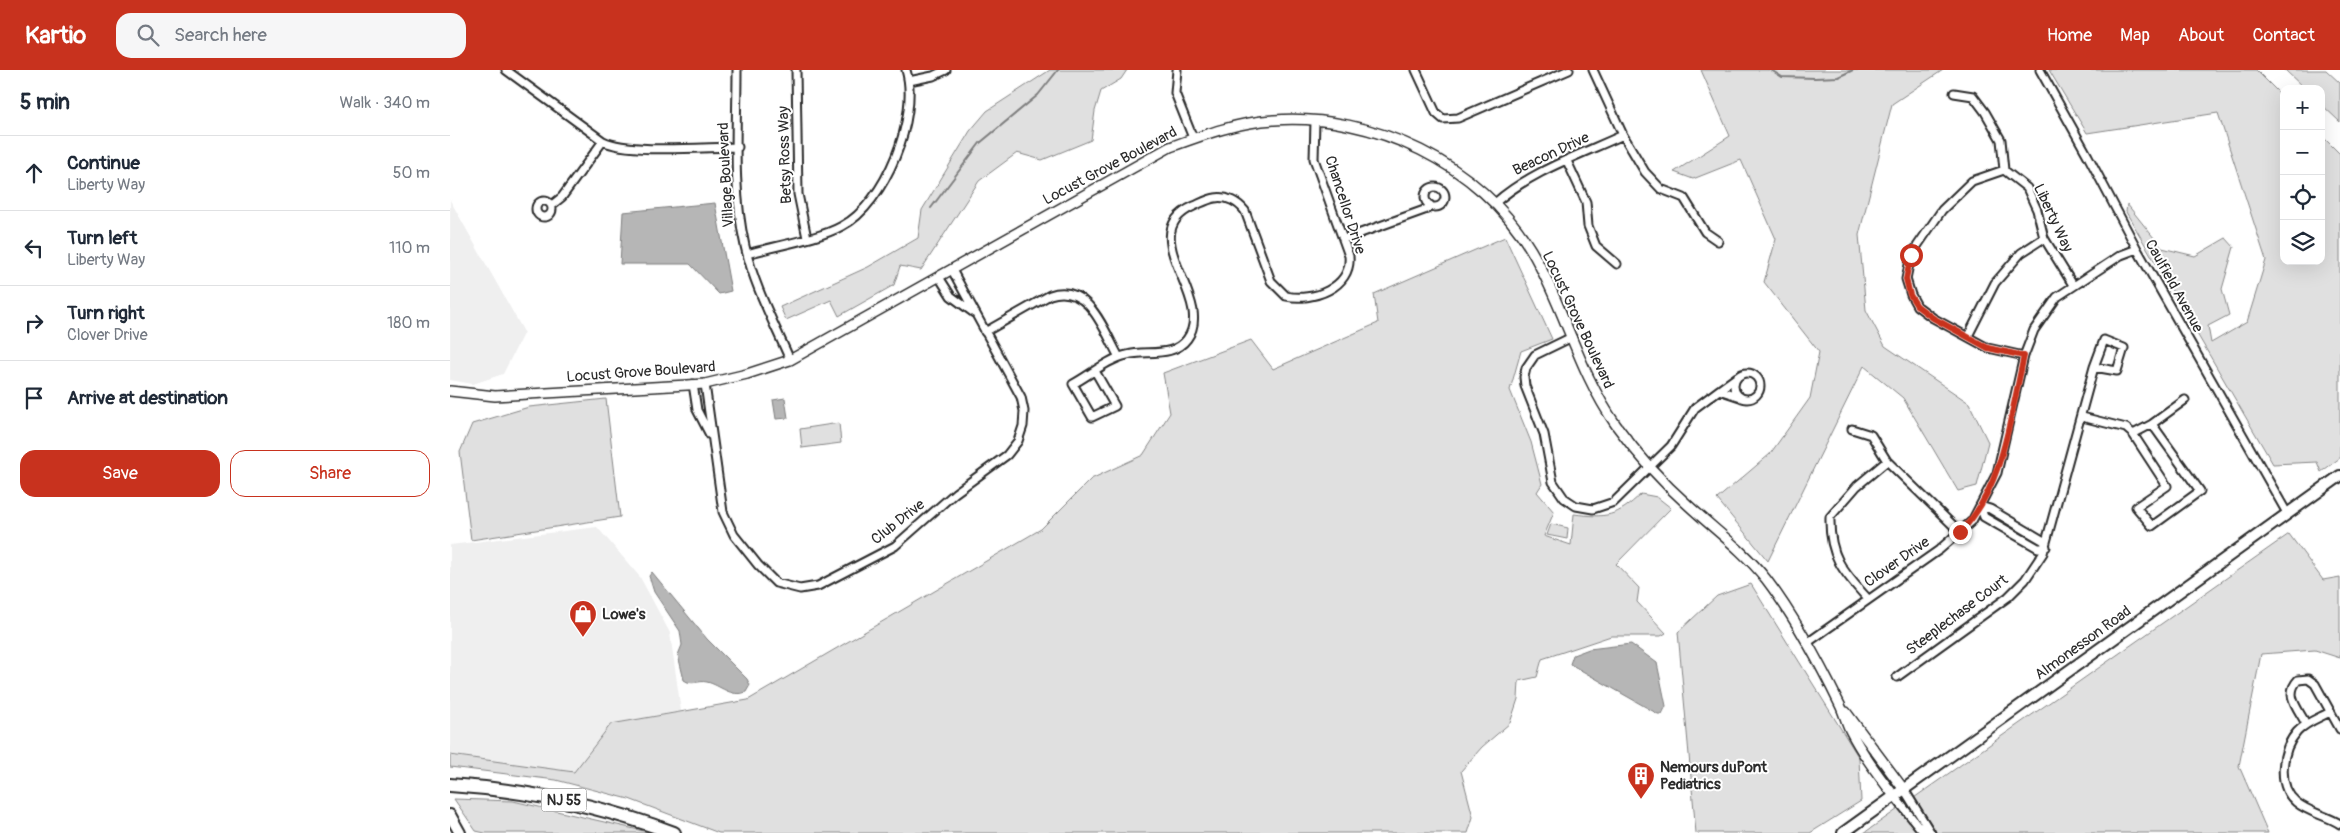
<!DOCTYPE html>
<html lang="en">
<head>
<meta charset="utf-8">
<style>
	:root { --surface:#fff; --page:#f6f6f7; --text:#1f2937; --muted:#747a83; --line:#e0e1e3; --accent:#c8321e }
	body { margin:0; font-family:Pangolin,sans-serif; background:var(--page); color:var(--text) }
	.controls { position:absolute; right:15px; top:15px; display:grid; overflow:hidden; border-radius:10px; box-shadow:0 5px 20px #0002 }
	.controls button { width:45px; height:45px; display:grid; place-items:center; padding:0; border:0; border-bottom:1px solid var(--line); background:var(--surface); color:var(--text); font:25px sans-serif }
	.stop { position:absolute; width:15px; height:15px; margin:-11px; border:4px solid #c8321e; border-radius:50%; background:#fff }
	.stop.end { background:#c8321e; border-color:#fff; box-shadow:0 1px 5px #0008 }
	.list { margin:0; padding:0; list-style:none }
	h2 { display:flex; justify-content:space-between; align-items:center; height:65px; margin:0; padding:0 20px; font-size:21px }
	h2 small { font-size:16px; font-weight:400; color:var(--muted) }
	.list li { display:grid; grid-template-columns:32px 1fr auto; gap:15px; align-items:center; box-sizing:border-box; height:75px; padding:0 20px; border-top:1px solid var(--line) }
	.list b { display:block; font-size:19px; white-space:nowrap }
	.list p { margin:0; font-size:16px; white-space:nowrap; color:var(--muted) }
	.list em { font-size:16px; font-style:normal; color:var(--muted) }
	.actions { display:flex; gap:10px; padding:15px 20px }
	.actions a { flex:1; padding:11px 0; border:1px solid var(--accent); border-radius:15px; text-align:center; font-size:18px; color:var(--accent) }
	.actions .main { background:var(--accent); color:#fff }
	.icon { flex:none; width:28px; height:28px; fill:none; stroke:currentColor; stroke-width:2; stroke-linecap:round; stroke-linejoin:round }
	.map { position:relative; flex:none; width:1890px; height:763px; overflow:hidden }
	header { display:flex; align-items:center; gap:30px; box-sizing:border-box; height:70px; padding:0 25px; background:var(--accent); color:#fff }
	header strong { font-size:24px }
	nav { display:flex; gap:28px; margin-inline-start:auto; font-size:18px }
	.search { width:350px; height:45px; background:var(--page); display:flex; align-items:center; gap:12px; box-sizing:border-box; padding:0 18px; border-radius:15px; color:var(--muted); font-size:19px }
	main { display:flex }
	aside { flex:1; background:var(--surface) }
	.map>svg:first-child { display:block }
	.built { fill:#efefef }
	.green { fill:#e0e0e0; stroke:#868686 }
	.water { fill:#b6b6b6; stroke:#7e7e7e }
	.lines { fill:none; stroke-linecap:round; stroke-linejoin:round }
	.stream { stroke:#7e7e7e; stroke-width:2 }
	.minor-casing { stroke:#2b2b2b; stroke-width:11 }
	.tertiary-casing { stroke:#2b2b2b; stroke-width:12 }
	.secondary-casing { stroke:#2b2b2b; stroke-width:14 }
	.primary-casing { stroke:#2b2b2b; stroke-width:14 }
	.motorway-casing { stroke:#2b2b2b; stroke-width:16 }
	.minor { stroke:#fff; stroke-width:7 }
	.tertiary { stroke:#fff; stroke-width:9 }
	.secondary { stroke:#fff; stroke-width:10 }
	.primary { stroke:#fff; stroke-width:10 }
	.motorway { stroke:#fff; stroke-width:12 }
	.route { stroke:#c8321e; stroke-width:6 }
	.labels { text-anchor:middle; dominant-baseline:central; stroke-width:4; stroke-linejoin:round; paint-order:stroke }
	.shield { fill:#fff; stroke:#6b6b6b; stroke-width:1 }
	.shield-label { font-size:14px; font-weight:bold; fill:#2b2b2b }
	.street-label { font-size:15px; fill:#2b2b2b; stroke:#fff }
	.poi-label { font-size:15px; font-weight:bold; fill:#2b2b2b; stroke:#fff; text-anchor:start }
</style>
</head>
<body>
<header>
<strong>Kartio</strong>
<div class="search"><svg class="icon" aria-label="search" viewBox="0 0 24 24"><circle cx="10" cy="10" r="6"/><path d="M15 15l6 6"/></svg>Search here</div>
<nav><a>Home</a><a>Map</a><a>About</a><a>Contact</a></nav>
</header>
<main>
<aside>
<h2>5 min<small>Walk · 340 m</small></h2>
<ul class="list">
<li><svg class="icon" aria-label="ahead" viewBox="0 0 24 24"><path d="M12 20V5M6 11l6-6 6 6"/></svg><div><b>Continue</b><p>Liberty Way</p></div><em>50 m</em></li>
<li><svg class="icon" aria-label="left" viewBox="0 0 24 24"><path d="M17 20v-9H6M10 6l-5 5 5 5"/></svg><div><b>Turn left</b><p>Liberty Way</p></div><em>110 m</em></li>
<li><svg class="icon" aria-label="right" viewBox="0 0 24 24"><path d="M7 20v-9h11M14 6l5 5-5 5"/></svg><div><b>Turn right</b><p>Clover Drive</p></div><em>180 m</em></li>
<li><svg class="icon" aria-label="arrive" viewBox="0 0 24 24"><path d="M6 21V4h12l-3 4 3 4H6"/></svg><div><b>Arrive at destination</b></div></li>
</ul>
<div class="actions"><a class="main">Save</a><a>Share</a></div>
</aside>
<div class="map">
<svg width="1890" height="763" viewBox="0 0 1890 763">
	<rect width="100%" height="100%" fill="#fff"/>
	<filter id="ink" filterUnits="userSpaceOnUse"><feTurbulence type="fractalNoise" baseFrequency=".02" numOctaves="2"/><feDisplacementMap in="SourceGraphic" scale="10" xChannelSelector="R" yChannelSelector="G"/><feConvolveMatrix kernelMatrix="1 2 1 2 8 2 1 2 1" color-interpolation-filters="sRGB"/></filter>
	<g filter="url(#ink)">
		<path class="built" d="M 0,130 L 74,262 L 53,304 L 23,314 L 0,310 Z
			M 147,457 L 190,507 L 220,563 L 231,641 L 161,654 L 124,702 L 0,685 L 0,475 Z"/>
		<path class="green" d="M 600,0 L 677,0 L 671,9 L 651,21 L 645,41 L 641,70 L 592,90 L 567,83 L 529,111 L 471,200 L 450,196 L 444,215 L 389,246 L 381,230 L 336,250 L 330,237 L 418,197 L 468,168 L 472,140 L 520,61 L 537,41 Z
			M 1251,0 L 1493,0 L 1442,34 L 1409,165 L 1416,240 L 1435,276 L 1519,333 L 1538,372 L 1527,416 L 1508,421 L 1453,328 L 1414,296 L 1318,491 L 1267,429 L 1320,384 L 1360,328 L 1369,282 L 1314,212 L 1326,169 L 1291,90 L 1243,109 L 1224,102 L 1280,66 Z
			M 1599,0 L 1806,0 L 1834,28 L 1834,191 L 1871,191 L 1871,65 L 1890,84 L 1890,388 L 1871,402 L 1867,392 L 1823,394 L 1676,142 L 1677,134 L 1712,178 L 1745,186 L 1776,168 L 1784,177 L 1772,219 L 1779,245 L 1758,256 L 1761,273 L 1797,252 L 1816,190 L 1768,43 L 1637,63 Z
			M 1835,0 L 1876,0 L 1890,13 L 1890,52 L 1871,34 L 1871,19 L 1855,19 Z
			M 1055,167 L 1102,269 L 1071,281 L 1060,320 L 1081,372 L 1092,414 L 1087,422 L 1104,442 L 1094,466 L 1121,475 L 1124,444 C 1156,448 1167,447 1191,424 L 1207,427 L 1221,438 L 1166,494 L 1189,518 L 1187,532 L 1216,563 L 1211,566 L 1161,566 L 1092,589 L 1087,607 L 1069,611 L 1068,629 L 1060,653 L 1032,677 L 1011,701 L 1023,747 L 1018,763 L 269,763 L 179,729 L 106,710 L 0,697 L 0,685 L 124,702 L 161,654 L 298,630 L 591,459 L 641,409 L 693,385 L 720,343 L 713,303 L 801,270 L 823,299 L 928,253 L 924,224 Z
			M 156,329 L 170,447 L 21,470 L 10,382 L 22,354 L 79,337 Z
			M 389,353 L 391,373 L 352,378 L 350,359 Z
			M 1101,454 L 1118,458 L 1117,469 L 1097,465 Z
			M 1839,464 L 1873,510 L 1890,507 L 1890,588 L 1865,580 L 1811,584 L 1789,696 L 1818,763 L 1414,763 Z
			M 1301,514 L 1409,688 L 1411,731 L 1360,763 L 1246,763 L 1228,562 L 1267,526 Z
			M 4,729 L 63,731 L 202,763 L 35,763 L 26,761 Z"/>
		<path class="water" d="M 265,133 L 281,221 L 269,224 L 240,194 L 170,194 L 173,142 Z
			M 335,328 L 338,348 L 326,349 L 323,330 Z
			M 202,502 L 257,569 L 297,609 L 300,615 L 296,622 C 281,628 270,615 257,612 C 248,610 242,616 234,610 L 228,585 L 232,575 L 230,561 L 204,522 L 199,506 Z
			M 1181,574 L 1207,593 L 1216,636 L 1212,644 L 1208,644 L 1120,594 L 1123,585 L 1139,579 Z"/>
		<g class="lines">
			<path class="stream" d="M 1321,0 L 1332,7 L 1365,8 L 1388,7 L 1403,0
				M 481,138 L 530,73 L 588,25 L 608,0"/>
			<defs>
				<path id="minor" d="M 56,0 L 153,71 C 179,84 255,77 288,77
					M 287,0 C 287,58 282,119 295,176 C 304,216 324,253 340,290
					M 346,0 L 348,124 L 357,168
					M 727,0 L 725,23 L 743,68
					M 966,0 L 986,43 L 993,49 L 1008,48 L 1119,0
					M 1143,0 L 1173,65 L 1195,102 L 1211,119 L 1234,128 L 1255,162 L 1268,171
					M 1590,0 L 1638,86 L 1687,179 L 1837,443
					M 459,11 L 483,6 L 496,0
					M 1504,23 L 1523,26 L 1535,42 L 1551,70 L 1554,100
					M 1117,91 L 1136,132 L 1138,156 L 1146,176 L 1167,194
					M975 127a10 10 0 1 1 20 0a10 10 0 1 1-20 0Z
					M86 139a8 8 0 1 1 16 0a8 8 0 1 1-16 0Z
					M 1045,133 C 1081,101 1130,85 1173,65
					M 102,135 L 112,127 L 153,71
					M 894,169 L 977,139 L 980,135
					M 297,184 C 324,176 369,169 392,156 C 435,134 470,46 456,0
					M 489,207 L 501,226 L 524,243
					M 535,262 L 600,225 C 639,212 654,261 669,287
					M 1518,266 L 1545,213 L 1571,183 L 1594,168
					M 1122,267 L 1085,285 L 1076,298 L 1074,307 L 1075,316 L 1094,364 L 1103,412 L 1114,428 L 1126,436 L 1143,439 L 1164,432 L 1221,376 L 1245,338 L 1269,320
					M 1574,286 L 1538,278 L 1483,248 L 1467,236 L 1461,225 L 1456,209 L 1461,185 L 1492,140 L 1522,111 L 1554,100 L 1577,118 L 1587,140 L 1594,168 L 1623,215
					M 645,301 L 665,336 L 642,347 L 623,314 C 640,305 658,289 677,285 C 697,280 723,288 737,269 C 767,229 681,164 744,136 C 751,133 758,129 765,128 C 777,126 788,132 795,141 L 821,211 L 836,226 C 862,232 902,218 899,186 L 864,89 L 865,51
					M1284 316a13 13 0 1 1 26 0a13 13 0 1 1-26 0Z
					M 1287,307 L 1269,320 L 1290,327
					M 243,314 L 247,340 L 260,365
					M 255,314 L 273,442 L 284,465 L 308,495 L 326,513 L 350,519 L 368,516 L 445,476 L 505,423 L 557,385 L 568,371 L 573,356 L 574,341 L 571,327 L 502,200
					M 1632,347 L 1676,358 L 1683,364 L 1717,416 L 1686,437 L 1702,456 L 1750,421 L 1702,354
					M 1402,359 L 1421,365 L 1437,391 L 1510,462
					M 1683,364 L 1702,354 L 1735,330
					M 1530,436 L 1540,439 L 1594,471 L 1596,477 L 1588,478 L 1534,447 Z
					M 1418,529 C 1393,502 1379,486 1380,447 L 1407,416 L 1437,391
					M 1357,573 L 1489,480 L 1522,451 L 1547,403 L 1574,286 L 1584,260 L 1607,227 L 1671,185 L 1687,179
					M 1447,607 L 1558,527 L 1575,510 L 1593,483 L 1644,297 L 1654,270 L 1674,278 L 1667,301 L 1644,297
					M 1880,642 C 1869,648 1856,652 1847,662 C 1832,679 1826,715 1846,732 C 1859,743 1876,745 1890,754
					M 1856,654 C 1848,638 1834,625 1848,610 L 1858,609 L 1865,614 L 1890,659
					M 1455,721 L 1481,763
					M 1445,727 L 1474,763"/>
				<path id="tertiary" d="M 0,321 L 45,326 L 255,314 L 297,304 L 340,290 L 720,77 C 753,65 788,52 824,50 C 923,43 1030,94 1081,180 C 1114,236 1128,301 1166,355 C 1187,384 1211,411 1238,435 C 1265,460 1293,480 1316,509 C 1345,547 1369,592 1390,635 C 1394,643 1396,652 1400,660 C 1412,684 1429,706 1445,727
					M 1396,642 L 1455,721"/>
				<path id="secondary" d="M 1393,763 L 1890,406"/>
				<path id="primary" d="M 0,745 L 10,763"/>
				<path id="motorway" d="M 0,715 C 77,720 152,736 224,763"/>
			</defs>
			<use href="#minor" class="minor-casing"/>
			<use href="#tertiary" class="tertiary-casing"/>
			<use href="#secondary" class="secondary-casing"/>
			<use href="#primary" class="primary-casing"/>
			<use href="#motorway" class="motorway-casing"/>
			<use href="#minor" class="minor"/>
			<use href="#tertiary" class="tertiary"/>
			<use href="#secondary" class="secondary"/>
			<use href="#primary" class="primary"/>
			<use href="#motorway" class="motorway"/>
		</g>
	</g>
	<g class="lines" filter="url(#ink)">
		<path class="route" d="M 1461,185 L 1456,209 L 1460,225 L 1467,236 L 1483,248 L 1538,278 L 1574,286 C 1561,343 1553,420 1510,462"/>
	</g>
	<defs>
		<symbol id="shop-pin" viewBox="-11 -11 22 30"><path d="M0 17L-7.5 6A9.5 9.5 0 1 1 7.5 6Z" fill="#c8321e" stroke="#fff"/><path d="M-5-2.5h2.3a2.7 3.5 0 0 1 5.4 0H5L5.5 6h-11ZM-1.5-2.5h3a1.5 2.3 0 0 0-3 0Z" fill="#fff"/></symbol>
		<symbol id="building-pin" viewBox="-11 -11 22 30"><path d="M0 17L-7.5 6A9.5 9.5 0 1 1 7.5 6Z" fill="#c8321e" stroke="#fff"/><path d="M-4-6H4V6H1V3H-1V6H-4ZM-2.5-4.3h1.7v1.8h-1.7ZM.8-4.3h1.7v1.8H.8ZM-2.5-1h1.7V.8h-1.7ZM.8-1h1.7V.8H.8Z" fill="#fff"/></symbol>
	</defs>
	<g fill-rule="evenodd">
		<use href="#shop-pin" x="117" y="528" width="32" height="43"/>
		<use href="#building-pin" x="1175" y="690" width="32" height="43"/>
	</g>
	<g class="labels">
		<rect class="shield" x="91.5" y="718.5" width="45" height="23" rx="4"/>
		<g class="shield-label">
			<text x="114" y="730">NJ 55</text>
		</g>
		<g class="street-label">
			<text transform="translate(1101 84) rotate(-25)">Beacon Drive</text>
			<text transform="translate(335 85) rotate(-92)">Betsy Ross Way</text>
			<text transform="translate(660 96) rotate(-28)">Locust Grove Boulevard</text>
			<text transform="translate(276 105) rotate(-93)">Village Boulevard</text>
			<text transform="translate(895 135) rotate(72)">Chancellor Drive</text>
			<text transform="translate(1603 148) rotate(65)">Liberty Way</text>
			<text transform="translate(1724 216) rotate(61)">Caulfield Avenue</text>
			<text transform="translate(1128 250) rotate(65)">Locust Grove Boulevard</text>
			<text transform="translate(191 302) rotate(-4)">Locust Grove Boulevard</text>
			<text transform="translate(448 452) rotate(-38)">Club Drive</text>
			<text transform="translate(1447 492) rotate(-35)">Clover Drive</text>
			<text transform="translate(1507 545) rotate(-37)">Steeplechase Court</text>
			<text transform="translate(1633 573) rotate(-36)">Almonesson Road</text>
		</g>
		<g class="poi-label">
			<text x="152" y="544">Lowe's</text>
			<text x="1210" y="697">Nemours duPont<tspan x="1210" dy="17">Pediatrics</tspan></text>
		</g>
	</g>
</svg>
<div class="controls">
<button>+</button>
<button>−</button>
<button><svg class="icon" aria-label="locate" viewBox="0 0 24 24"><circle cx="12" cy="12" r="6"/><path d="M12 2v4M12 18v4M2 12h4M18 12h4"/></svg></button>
<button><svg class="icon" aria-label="layers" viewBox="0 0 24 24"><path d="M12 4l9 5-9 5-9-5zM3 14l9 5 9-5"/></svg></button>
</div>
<div class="stop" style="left:1461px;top:185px"></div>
<div class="stop end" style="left:1510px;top:462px"></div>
</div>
</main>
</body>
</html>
